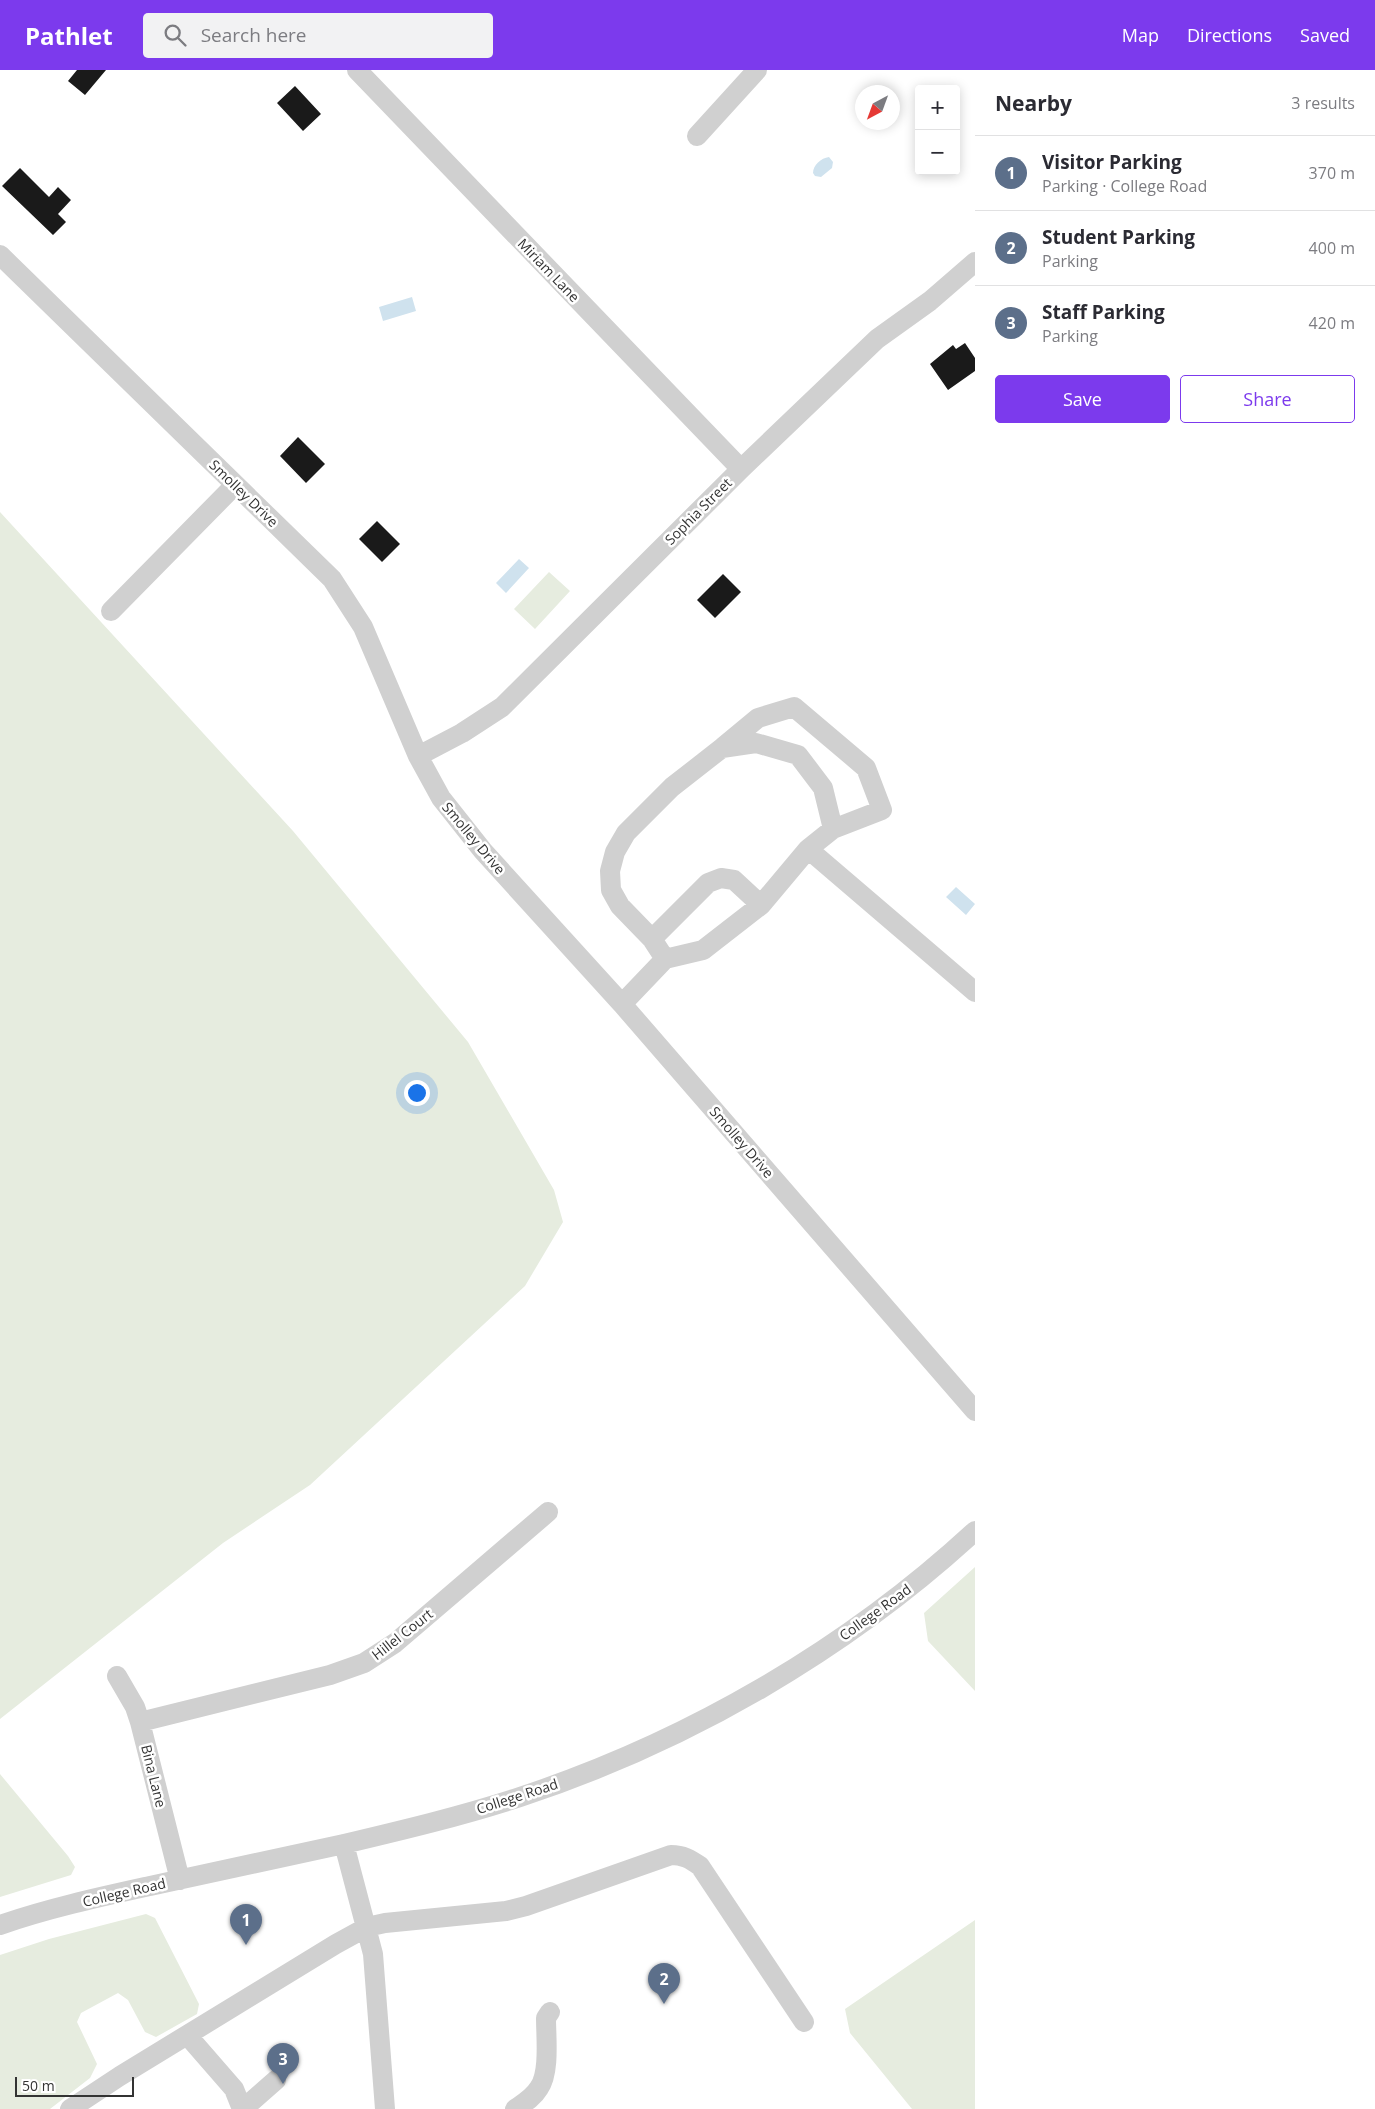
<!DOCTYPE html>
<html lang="en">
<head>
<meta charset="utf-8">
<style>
	:root { --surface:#fff; --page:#f2f2f3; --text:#2b2b33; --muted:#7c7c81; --line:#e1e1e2; --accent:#7c3aed }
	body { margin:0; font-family:"Open Sans",sans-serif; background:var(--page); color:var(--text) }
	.controls { position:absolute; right:15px; top:15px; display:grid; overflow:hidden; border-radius:5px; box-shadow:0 2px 12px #0003 }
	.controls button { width:45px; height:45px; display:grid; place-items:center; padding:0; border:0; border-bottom:1px solid var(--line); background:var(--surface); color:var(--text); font:25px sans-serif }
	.compass { position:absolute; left:855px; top:15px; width:45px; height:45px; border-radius:50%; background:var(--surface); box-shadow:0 2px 12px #0003; rotate:221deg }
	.scale { position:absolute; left:15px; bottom:12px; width:119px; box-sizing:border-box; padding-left:5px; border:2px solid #333; border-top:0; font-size:14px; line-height:18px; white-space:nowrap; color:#333; -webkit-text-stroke:4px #fff; paint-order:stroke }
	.you { position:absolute; left:416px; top:1022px; width:18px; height:18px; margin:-12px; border:4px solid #fff; border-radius:50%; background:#1a73e8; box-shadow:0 0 0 8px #1a73e833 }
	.badge { display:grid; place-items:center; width:32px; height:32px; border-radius:50%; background:var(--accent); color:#fff; font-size:16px; font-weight:700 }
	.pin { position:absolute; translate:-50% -41px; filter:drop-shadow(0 1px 2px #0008) }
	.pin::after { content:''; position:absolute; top:26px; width:18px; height:15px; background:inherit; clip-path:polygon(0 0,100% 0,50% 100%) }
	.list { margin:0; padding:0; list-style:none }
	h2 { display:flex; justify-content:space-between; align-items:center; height:65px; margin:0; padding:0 20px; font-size:21px }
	h2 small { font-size:16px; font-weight:400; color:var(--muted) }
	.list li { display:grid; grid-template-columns:32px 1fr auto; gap:15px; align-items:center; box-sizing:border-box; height:75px; padding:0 20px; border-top:1px solid var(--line) }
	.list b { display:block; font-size:19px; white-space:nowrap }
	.list p { margin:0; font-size:16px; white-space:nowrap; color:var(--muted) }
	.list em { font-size:16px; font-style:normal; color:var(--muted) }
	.actions { display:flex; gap:10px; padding:15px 20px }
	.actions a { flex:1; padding:11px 0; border:1px solid var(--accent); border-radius:5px; text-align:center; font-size:18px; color:var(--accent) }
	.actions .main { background:var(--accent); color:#fff }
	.icon { flex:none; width:28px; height:28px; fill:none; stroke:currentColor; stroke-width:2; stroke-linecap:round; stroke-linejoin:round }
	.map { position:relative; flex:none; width:975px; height:2039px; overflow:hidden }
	header { display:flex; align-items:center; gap:30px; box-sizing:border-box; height:70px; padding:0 25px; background:var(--accent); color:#fff }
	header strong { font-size:24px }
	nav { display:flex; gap:28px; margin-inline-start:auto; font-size:18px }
	.search { width:350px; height:45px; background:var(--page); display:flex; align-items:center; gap:12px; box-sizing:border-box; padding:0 18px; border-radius:5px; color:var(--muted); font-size:19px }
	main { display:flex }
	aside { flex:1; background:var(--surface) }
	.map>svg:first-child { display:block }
	.green { fill:#e6ecdf }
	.water { fill:#cfe2ee }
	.building { fill:#1a1a1a }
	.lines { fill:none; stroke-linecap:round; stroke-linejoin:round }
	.minor { stroke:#d0d0d0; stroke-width:20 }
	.labels { text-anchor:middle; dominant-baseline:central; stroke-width:5; stroke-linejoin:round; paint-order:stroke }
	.street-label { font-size:14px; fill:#333; stroke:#fff }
</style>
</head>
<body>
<header>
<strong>Pathlet</strong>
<div class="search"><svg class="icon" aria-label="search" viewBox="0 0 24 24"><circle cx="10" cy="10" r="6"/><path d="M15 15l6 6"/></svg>Search here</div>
<nav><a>Map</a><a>Directions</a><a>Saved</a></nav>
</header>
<main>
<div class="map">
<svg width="975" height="2039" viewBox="0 0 975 2039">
	<rect width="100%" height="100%" fill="#fff"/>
	<path class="green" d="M 0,442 L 293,761 L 468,972 L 554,1120 L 563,1152 L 525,1216 L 310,1415 L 223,1473 L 0,1649 Z
		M 549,502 L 570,521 L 535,559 L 514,539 Z
		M 975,1497 L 975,1621 L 928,1571 L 924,1543 Z
		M 0,1704 L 68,1786 L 75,1797 L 71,1805 L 0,1827 Z
		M 146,1844 L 155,1848 L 199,1934 L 197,1944 L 156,1967 L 145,1962 L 128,1930 L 118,1923 L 81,1943 L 77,1952 L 97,1994 L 90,2008 L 50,2039 L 0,2039 L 0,1885 L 49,1869 Z
		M 975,1850 L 975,2039 L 912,2039 L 850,1963 L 845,1939 Z"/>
	<path class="water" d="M 829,87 L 833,92 L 832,98 L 821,107 L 815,106 L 813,103 C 813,95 821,88 829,87 Z
		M 412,227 L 416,241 L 383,251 L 379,237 Z
		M 519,489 L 529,498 L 506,523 L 496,513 Z
		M 956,817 L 975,834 L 966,845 L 946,827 Z"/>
	<path class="building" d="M 77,0 L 106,0 L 85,25 L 68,11 Z
		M 295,16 L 321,44 L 303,61 L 277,33 Z
		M 20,98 L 49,127 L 58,117 L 71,130 L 58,144 L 66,152 L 53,165 L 2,116 Z
		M 965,273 L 975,288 L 975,301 L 948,320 L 930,294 L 953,275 L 956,279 Z
		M 298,367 L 325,394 L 306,413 L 280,386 Z
		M 377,451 L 400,474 L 382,492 L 359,469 Z
		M 723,504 L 741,522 L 715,548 L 697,530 Z"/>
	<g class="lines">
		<path class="minor" d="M 357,0 L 741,399
			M 697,66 L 757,0
			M 0,185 L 332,509 L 363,557 L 418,686 L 441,728 L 483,781 L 622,934 L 975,1341
			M 111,541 L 235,415
			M 723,677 L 758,648 L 794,637 L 866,698 L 882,740 L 833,759
			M 418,686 L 462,663 L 502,637 L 741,399 L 877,269 L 930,231 L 975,192
			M 808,779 L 975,922
			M 652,869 L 708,813 L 721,808 L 734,810 L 761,835
			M 622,934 L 665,889 L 703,880 L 761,835 L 808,779 L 833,759 L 823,718 L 798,685 L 756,673 L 722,678 L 672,717 L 626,763 L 615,782 L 610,801 L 611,820 L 620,836 L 652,869 L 665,889
			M 117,1606 L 135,1637 L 140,1652 L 180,1810
			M 140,1652 L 330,1605 L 364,1593 L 395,1573 L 548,1442
			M 344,1774 L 373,1884 L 385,2039
			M 0,1855 C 49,1838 100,1827 150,1816 C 215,1802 280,1788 344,1774 C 403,1760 462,1746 520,1727 C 687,1672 846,1580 975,1461
			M 187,1965 L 234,2019 L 242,2039
			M 70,2039 L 120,2006 L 336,1874 L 367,1857 L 385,1853 L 506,1841 L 526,1836 L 671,1785 C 683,1785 690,1789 700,1796 L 804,1952
			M 243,2039 L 276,2010
			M 515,2039 C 524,2033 533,2028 539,2018 C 550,2003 546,1967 546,1948 L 550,1942"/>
	</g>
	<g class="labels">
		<g class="street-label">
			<text transform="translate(549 200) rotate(46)">Miriam Lane</text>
			<text transform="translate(244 423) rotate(44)">Smolley Drive</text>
			<text transform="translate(698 441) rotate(-45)">Sophia Street</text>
			<text transform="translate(474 768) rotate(50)">Smolley Drive</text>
			<text transform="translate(742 1072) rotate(49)">Smolley Drive</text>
			<text transform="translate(875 1542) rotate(-36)">College Road</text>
			<text transform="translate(402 1564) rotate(-38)">Hillel Court</text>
			<text transform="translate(154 1706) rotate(76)">Bina Lane</text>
			<text transform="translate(517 1726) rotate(-18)">College Road</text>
			<text transform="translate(124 1822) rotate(-13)">College Road</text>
		</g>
	</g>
</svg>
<div class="controls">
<button>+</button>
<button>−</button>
</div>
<svg class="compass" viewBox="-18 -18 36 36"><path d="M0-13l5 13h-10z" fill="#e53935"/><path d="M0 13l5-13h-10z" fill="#7c7c81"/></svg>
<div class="scale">50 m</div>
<div class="you"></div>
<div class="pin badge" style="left:246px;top:1875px;background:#5c6f8a">1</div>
<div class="pin badge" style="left:664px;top:1934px;background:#5c6f8a">2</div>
<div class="pin badge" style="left:283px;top:2014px;background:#5c6f8a">3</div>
</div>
<aside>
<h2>Nearby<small>3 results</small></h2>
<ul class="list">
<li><span class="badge" style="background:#5c6f8a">1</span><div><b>Visitor Parking</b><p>Parking · College Road</p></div><em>370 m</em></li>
<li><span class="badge" style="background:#5c6f8a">2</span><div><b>Student Parking</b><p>Parking</p></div><em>400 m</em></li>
<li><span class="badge" style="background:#5c6f8a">3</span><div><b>Staff Parking</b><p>Parking</p></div><em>420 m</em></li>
</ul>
<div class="actions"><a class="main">Save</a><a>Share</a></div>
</aside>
</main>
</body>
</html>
